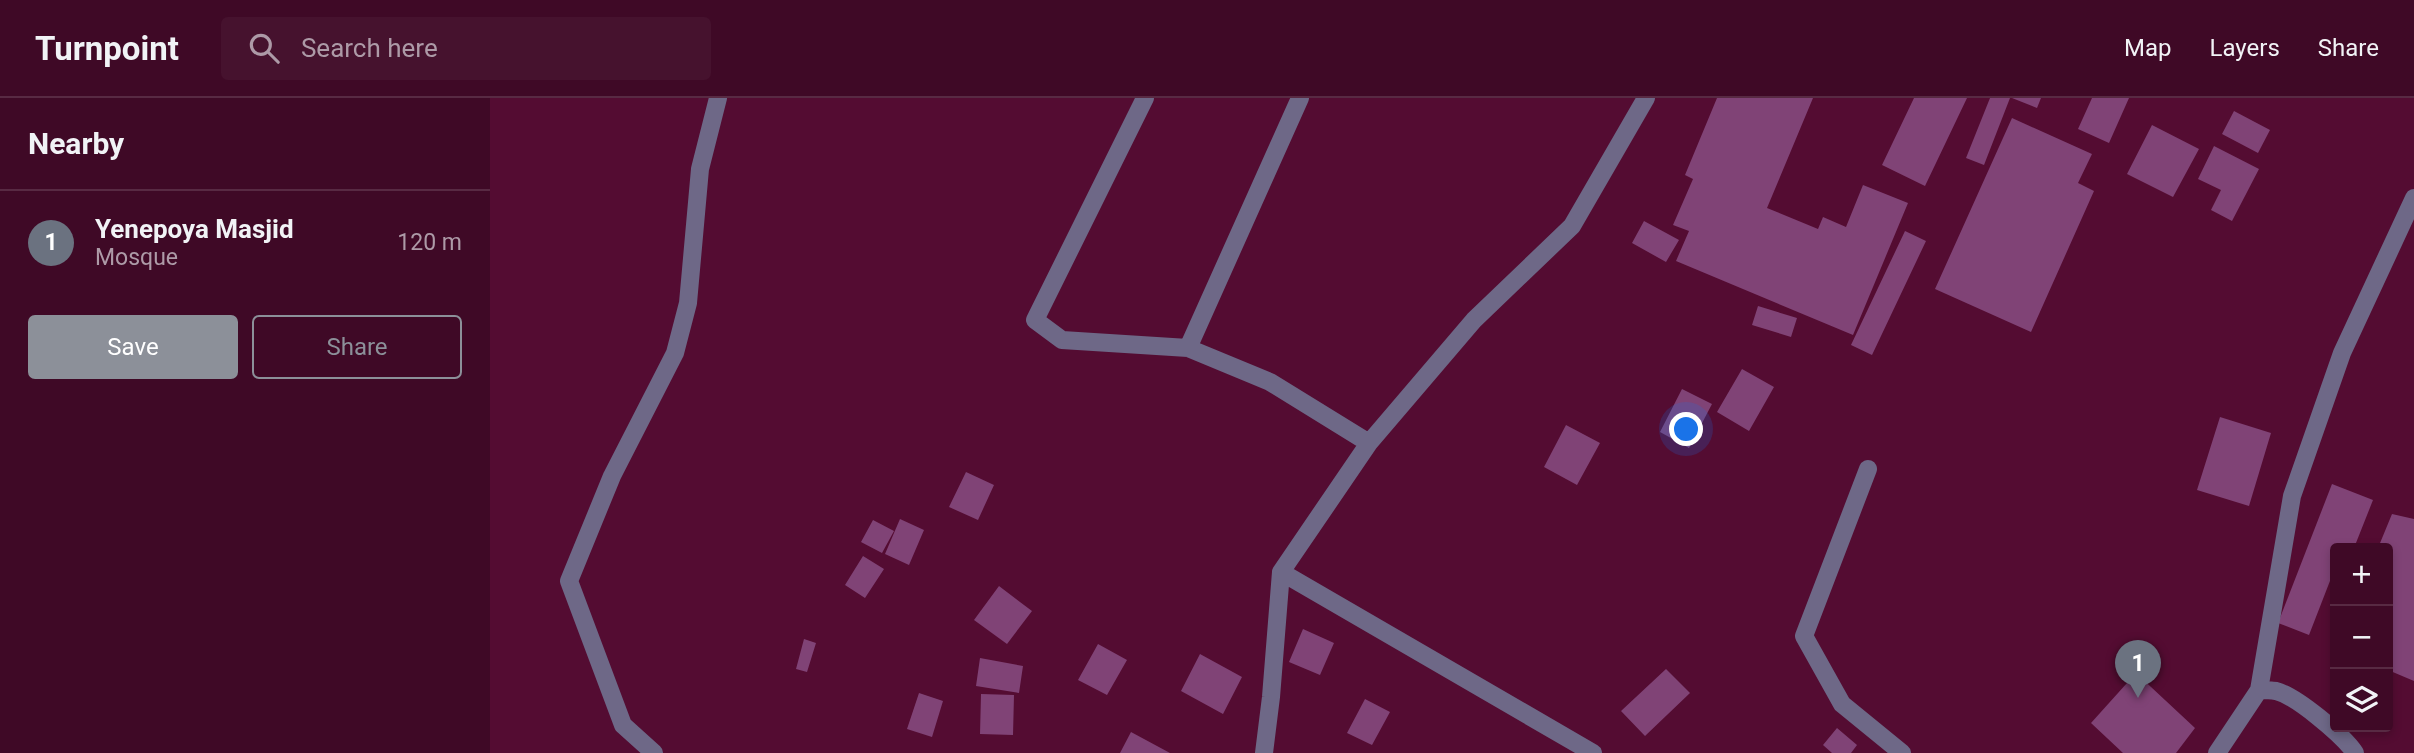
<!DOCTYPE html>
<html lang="en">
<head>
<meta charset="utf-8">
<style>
	:root { --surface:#3f0926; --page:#46122e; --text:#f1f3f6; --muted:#ad9aa7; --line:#582a43; --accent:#8c9099 }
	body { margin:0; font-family:Roboto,sans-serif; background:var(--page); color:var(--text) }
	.controls { position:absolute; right:21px; bottom:21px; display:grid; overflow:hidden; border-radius:7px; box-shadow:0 4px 10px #0003 }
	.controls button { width:63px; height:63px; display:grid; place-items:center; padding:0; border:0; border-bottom:2px solid var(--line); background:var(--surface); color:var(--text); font:35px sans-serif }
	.you { position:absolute; left:1197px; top:332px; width:24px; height:24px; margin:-18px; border:5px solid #fff; border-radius:50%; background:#1a73e8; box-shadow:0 0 0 10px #1a73e833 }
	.badge { display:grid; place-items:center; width:46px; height:46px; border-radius:50%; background:var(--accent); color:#fff; font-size:23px; font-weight:700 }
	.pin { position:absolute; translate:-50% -58px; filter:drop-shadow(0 2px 4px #0008) }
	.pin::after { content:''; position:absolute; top:37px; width:24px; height:21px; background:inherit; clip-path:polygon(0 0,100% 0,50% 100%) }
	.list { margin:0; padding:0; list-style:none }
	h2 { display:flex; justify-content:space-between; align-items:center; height:91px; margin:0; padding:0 28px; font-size:30px }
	h2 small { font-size:23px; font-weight:400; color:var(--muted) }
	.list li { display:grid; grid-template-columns:46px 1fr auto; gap:21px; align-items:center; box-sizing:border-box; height:105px; padding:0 28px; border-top:2px solid var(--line) }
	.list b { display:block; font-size:26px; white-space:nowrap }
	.list p { margin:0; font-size:23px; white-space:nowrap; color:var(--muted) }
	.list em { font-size:23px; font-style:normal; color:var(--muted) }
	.actions { display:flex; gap:14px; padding:21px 28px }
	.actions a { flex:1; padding:16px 0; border:2px solid var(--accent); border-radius:7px; text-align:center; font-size:24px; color:var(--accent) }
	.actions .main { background:var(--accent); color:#fff }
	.icon { flex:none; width:38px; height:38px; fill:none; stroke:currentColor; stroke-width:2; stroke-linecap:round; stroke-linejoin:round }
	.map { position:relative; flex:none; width:1924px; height:655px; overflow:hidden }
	header { display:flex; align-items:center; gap:42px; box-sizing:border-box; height:98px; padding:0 35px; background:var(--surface); border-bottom:2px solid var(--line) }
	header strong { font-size:33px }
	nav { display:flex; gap:38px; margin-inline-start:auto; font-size:24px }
	.search { width:490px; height:63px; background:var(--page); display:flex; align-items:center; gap:18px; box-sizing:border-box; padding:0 24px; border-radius:7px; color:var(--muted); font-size:26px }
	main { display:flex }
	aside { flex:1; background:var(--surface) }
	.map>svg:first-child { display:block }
	.building { fill:#804376 }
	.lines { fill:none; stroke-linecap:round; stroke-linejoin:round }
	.minor { stroke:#6e6887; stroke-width:18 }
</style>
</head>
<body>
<header>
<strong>Turnpoint</strong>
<div class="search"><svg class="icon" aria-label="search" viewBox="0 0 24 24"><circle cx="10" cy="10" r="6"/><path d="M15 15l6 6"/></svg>Search here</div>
<nav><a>Map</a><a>Layers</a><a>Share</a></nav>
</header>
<main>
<aside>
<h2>Nearby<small></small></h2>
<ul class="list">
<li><span class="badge" style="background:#6b7280">1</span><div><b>Yenepoya Masjid</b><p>Mosque</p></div><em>120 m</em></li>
</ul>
<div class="actions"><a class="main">Save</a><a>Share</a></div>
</aside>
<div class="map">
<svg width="1924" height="655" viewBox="0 0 1924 655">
	<rect width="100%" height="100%" fill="#540c32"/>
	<path class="building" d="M 1227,0 L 1323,0 L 1277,110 L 1328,131 L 1333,119 L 1356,129 L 1373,87 L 1418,105 L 1363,237 L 1186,163 L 1199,133 L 1183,127 L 1203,81 L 1195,77 Z
		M 1424,0 L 1477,0 L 1435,88 L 1392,67 Z
		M 1500,0 L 1520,0 L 1494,67 L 1476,60 Z
		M 1522,0 L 1551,0 L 1547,10 Z
		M 1602,0 L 1639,0 L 1619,45 L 1588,31 Z
		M 1744,13 L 1780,32 L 1768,55 L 1732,36 Z
		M 1522,20 L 1602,56 L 1588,85 L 1604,93 L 1541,234 L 1445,191 Z
		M 1662,27 L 1709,51 L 1683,99 L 1637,76 Z
		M 1724,48 L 1769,71 L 1742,123 L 1721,112 L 1731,92 L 1708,81 Z
		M 1154,123 L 1189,142 L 1176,164 L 1142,145 Z
		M 1415,133 L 1436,143 L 1382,257 L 1361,247 Z
		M 1268,208 L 1307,220 L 1301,239 L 1262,227 Z
		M 1252,271 L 1284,289 L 1259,333 L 1227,314 Z
		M 1192,291 L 1222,306 L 1199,350 L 1170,334 Z
		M 1730,319 L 1781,335 L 1759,408 L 1707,392 Z
		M 1076,327 L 1110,345 L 1087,387 L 1054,369 Z
		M 476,374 L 504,387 L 488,422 L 459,409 Z
		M 1842,386 L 1883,402 L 1864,450 L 1845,450 L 1845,470 L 1819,537 L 1788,525 Z
		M 1902,416 L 1924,421 L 1924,583 L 1898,572 L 1898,543 L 1901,532 L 1898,531 L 1898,450 L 1888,450 Z
		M 410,421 L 434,432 L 419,467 L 395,456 Z
		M 383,422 L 404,433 L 392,455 L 371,444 Z
		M 373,458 L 394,471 L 375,500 L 355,487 Z
		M 509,488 L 542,513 L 517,546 L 484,522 Z
		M 813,531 L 844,545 L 830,577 L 799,564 Z
		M 314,541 L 326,545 L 317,574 L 306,571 Z
		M 608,546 L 637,562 L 617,597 L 588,582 Z
		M 710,556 L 752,579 L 733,616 L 691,593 Z
		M 490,560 L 533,568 L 529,595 L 486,588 Z
		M 1176,571 L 1200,595 L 1155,638 L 1131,613 Z
		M 1646,575 L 1705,630 L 1686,655 L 1633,655 L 1601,625 Z
		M 429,595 L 453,603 L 442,639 L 417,631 Z
		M 491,596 L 524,597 L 523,637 L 490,636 Z
		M 875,601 L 900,614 L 882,647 L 857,635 Z
		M 1347,630 L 1367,647 L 1361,655 L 1342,655 L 1333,647 Z
		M 641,634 L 680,655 L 630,655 Z"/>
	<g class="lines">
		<path class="minor" d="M 655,0 L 545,222 L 572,242 L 698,250 L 780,284 L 879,345
			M 698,250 L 810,0
			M 1378,371 L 1314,538 L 1352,606 L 1412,655
			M 791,474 L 1103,655
			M 1769,592 L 1802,398 L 1852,255 L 1924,100
			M 164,655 L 133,627 L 79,483 L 122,378 L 185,255 L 198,205 L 210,71 L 228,0
			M 774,655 L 781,599 L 791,474 L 879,345 L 984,222 L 1082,128 L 1156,0
			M 1727,655 L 1769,592 C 1774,592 1780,592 1786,593 C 1806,598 1853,637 1865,655"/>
	</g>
</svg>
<div class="controls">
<button>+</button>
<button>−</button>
<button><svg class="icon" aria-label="layers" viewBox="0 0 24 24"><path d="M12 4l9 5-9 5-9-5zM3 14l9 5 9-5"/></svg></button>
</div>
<div class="you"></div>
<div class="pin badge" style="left:1648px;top:600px;background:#6b7280">1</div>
</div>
</main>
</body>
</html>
